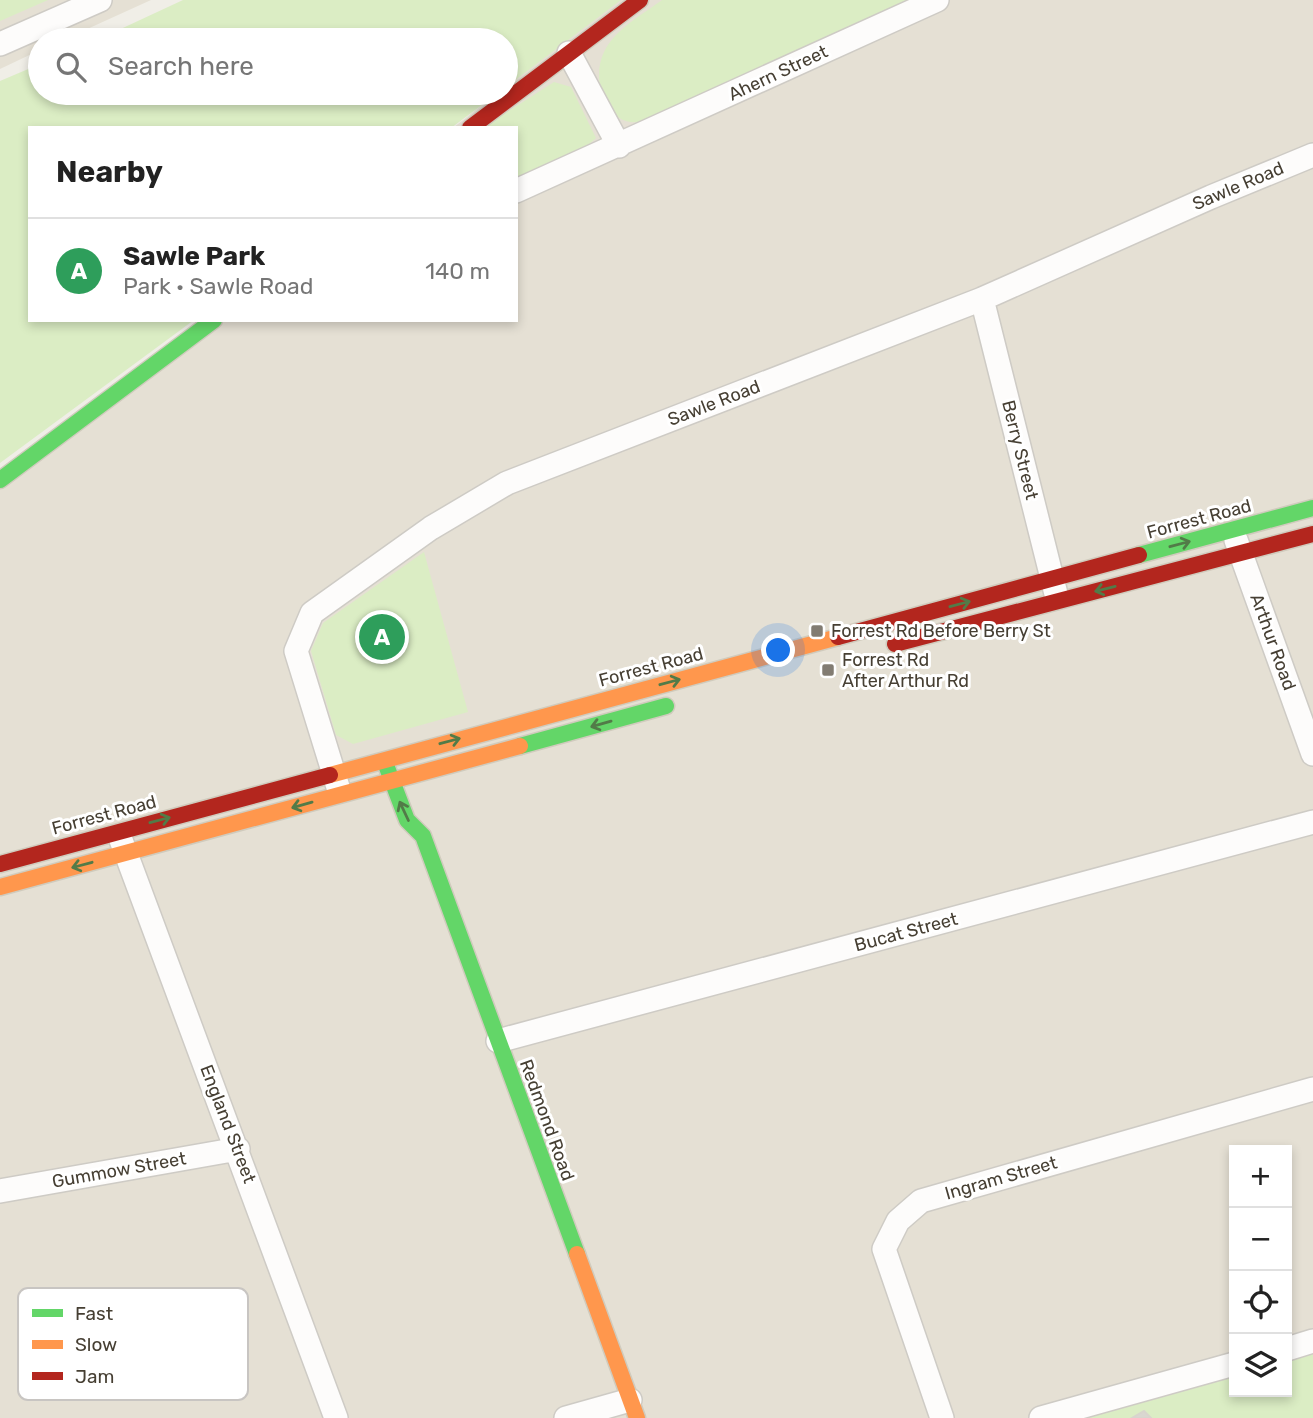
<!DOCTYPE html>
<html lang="en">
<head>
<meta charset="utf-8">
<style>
	:root { --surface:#fff; --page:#f2f2f2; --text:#222; --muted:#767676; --line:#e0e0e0; --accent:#827c72 }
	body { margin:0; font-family:Rubik,sans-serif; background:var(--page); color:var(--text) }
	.controls { position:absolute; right:21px; bottom:21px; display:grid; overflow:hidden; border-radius:0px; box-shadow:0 4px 10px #0003 }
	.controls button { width:63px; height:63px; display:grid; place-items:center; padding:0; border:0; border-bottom:2px solid var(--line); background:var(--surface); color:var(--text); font:35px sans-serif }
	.you { position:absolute; left:779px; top:651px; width:24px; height:24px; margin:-18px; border:5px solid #fff; border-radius:50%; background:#1a73e8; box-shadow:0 0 0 10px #1a73e833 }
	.badge { display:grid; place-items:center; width:46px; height:46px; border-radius:50%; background:var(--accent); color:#fff; font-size:23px; font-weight:700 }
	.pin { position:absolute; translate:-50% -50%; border:4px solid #fff; box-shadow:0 2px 7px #0006 }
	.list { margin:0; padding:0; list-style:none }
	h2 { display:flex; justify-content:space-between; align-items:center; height:91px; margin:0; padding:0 28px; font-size:30px }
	h2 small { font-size:23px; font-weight:400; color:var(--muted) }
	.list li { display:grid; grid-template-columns:46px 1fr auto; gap:21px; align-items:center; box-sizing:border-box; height:105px; padding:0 28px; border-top:2px solid var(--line) }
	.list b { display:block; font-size:26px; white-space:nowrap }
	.list p { margin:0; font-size:23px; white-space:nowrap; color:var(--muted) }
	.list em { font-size:23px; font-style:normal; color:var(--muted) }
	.icon { flex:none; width:38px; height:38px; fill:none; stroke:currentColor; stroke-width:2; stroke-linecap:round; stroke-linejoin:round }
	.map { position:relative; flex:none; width:1313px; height:1418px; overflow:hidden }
	.search { position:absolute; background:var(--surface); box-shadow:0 4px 10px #0003; left:28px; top:28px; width:490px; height:77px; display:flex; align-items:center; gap:18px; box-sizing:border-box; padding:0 24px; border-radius:38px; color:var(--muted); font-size:26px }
	.panel { position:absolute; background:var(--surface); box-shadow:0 4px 10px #0003; left:28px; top:126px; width:490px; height:196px; border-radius:0px }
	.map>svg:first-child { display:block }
	.residential { fill:#e5e0d4; fill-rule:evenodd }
	.green { fill:#dbedc4 }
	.building { fill:#d9d7d0; stroke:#d8d5cd; stroke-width:2 }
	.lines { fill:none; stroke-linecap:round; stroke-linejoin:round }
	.street-casing { stroke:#cecbc5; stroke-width:26 }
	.fast-casing { stroke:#d0cbbd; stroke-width:19 }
	.slow-casing { stroke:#d0cbbd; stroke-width:19 }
	.jam-casing { stroke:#d0cbbd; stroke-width:19 }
	.street { stroke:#fdfcfb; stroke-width:23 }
	.fast { stroke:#63d668; stroke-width:16 }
	.slow { stroke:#ff974d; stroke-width:16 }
	.jam { stroke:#b3261e; stroke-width:16 }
	.oneway { stroke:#527b48 }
	.poi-dot { fill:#827c72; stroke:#fff; stroke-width:2.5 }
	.labels { text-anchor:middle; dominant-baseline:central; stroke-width:6; stroke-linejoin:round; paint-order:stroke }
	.street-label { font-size:18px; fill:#463f33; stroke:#fff }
	.poi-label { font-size:18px; fill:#463f33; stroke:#fff; text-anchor:start }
	.key { fill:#fff; stroke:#c8c5c2; stroke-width:2 }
	.key-label { font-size:19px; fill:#463f33 }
</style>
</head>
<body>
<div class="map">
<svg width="1313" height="1418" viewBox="0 0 1313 1418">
	<rect width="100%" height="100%" fill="#f0eee7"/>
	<path class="residential" d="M 0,0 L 151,0 L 63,40 L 40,40 L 40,50 L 0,69 Z
		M 614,0 L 1313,0 L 1313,1418 L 0,1418 L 0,489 L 211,320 L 516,320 L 516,128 L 453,128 ZM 1234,1150 L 1287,1150 L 1287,1392 L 1234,1392 Z"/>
	<path class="green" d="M 0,0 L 48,0 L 0,21 Z
		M 183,0 L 621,0 L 506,87 L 506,40 L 97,40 Z
		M 662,0 L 908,0 L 647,120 C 609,134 589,82 604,52 C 615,29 642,15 662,0 Z
		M 40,64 L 40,93 L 498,93 L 451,128 L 30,128 L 30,320 L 194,320 L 0,463 L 0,81 Z
		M 554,82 L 571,87 L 596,138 L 587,146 L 516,178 L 516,128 L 482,128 Z
		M 424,552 L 468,712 L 353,744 L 336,735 L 311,651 L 323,623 Z
		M 1313,1353 L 1313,1418 L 1075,1418 L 1234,1375 L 1234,1392 L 1287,1392 L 1287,1360 Z"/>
	<path class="building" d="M 1144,1411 L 1151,1418 L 1132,1418 Z"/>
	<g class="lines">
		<defs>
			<path id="street" d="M 0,44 L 100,0
				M 569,53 L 619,146
				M 516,191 L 937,0
				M 982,299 L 1056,594
				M 1236,540 L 1313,754
				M 338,787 L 296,651 L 312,613 L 431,528 L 507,483 L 982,299 L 1211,197 L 1313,155
				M 121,840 L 336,1418
				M 498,1041 L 1313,822
				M 0,1191 L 238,1149
				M 1287,1349 L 1313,1341
				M 566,1418 L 630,1400
				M 942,1418 L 884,1249 L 898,1221 L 921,1201 L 1313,1089
				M 1041,1418 L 1234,1364"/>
			<path id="fast" d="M 0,480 L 214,320
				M 1139,555 L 1313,508
				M 520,746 L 666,706
				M 386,765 L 407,820 L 423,836 L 577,1254"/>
			<path id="slow" d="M 330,775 L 838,637
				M 0,887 L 520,746
				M 577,1254 L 637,1418"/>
			<path id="jam" d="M 470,128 L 640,0
				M 838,637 L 1139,555
				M 895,644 L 1313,534
				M 0,864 L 330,775"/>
		</defs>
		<use href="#street" class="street-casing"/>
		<use href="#fast" class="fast-casing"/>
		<use href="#slow" class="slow-casing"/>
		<use href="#jam" class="jam-casing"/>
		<use href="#street" class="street"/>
		<use href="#fast" class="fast"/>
		<use href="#slow" class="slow"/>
		<use href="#jam" class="jam"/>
	</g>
	<defs><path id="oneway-shaft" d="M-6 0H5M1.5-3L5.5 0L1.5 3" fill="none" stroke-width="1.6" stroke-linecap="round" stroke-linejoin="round" transform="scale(1.75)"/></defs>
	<g class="oneway">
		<use href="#oneway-shaft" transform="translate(1180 544) rotate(-15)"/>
		<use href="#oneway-shaft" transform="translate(1105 589) rotate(166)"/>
		<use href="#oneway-shaft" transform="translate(960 604) rotate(-15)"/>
		<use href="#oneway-shaft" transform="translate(670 682) rotate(-15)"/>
		<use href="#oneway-shaft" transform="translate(601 724) rotate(164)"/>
		<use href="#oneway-shaft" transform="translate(450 741) rotate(-15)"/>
		<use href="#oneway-shaft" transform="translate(302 805) rotate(164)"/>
		<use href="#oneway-shaft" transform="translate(404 811) rotate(-115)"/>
		<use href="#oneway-shaft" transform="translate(160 820) rotate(-15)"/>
		<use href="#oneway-shaft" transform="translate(82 865) rotate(165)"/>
	</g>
	<g class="poi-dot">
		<rect x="810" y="624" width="14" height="14" rx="3.5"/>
		<rect x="821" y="663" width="14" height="14" rx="3.5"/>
	</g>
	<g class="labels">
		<g class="street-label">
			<text transform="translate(778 73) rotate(-25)">Ahern Street</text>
			<text transform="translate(1238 186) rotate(-23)">Sawle Road</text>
			<text transform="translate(714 403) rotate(-21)">Sawle Road</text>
			<text transform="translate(1020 450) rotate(76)">Berry Street</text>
			<text transform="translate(1199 519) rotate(-15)">Forrest Road</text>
			<text transform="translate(1273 642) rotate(70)">Arthur Road</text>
			<text transform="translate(651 667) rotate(-15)">Forrest Road</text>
			<text transform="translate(104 815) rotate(-15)">Forrest Road</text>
			<text transform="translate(906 932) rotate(-15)">Bucat Street</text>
			<text transform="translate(547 1120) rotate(70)">Redmond Road</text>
			<text transform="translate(228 1124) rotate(69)">England Street</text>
			<text transform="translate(119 1170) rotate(-10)">Gummow Street</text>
			<text transform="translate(1001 1178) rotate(-16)">Ingram Street</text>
		</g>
		<g class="poi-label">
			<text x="831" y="631">Forrest Rd Before Berry St</text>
			<text x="842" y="660">Forrest Rd<tspan x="842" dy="21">After Arthur Rd</tspan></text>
		</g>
	</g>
	<rect x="18" y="1288" width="230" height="112" rx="10" class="key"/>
	<rect x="32" y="1309" width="31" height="8" fill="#63d668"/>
	<rect x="32" y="1340" width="31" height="9" fill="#ff974d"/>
	<rect x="32" y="1372" width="31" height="8" fill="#b3261e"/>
	<g class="key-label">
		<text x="75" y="1320">Fast</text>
		<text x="75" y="1351">Slow</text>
		<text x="75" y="1383">Jam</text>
	</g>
</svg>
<div class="controls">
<button>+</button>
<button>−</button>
<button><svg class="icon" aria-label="locate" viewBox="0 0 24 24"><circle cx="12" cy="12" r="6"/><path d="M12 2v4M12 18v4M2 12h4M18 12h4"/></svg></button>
<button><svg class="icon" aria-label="layers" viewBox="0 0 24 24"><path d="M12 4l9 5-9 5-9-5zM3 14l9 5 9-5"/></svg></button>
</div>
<div class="you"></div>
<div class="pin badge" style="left:382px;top:637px;background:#2e9e5b">A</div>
<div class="search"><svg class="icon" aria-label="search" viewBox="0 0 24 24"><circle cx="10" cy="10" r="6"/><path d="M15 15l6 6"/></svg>Search here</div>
<section class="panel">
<h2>Nearby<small></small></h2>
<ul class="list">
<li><span class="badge" style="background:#2e9e5b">A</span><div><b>Sawle Park</b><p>Park · Sawle Road</p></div><em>140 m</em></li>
</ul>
</section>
</div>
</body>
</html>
